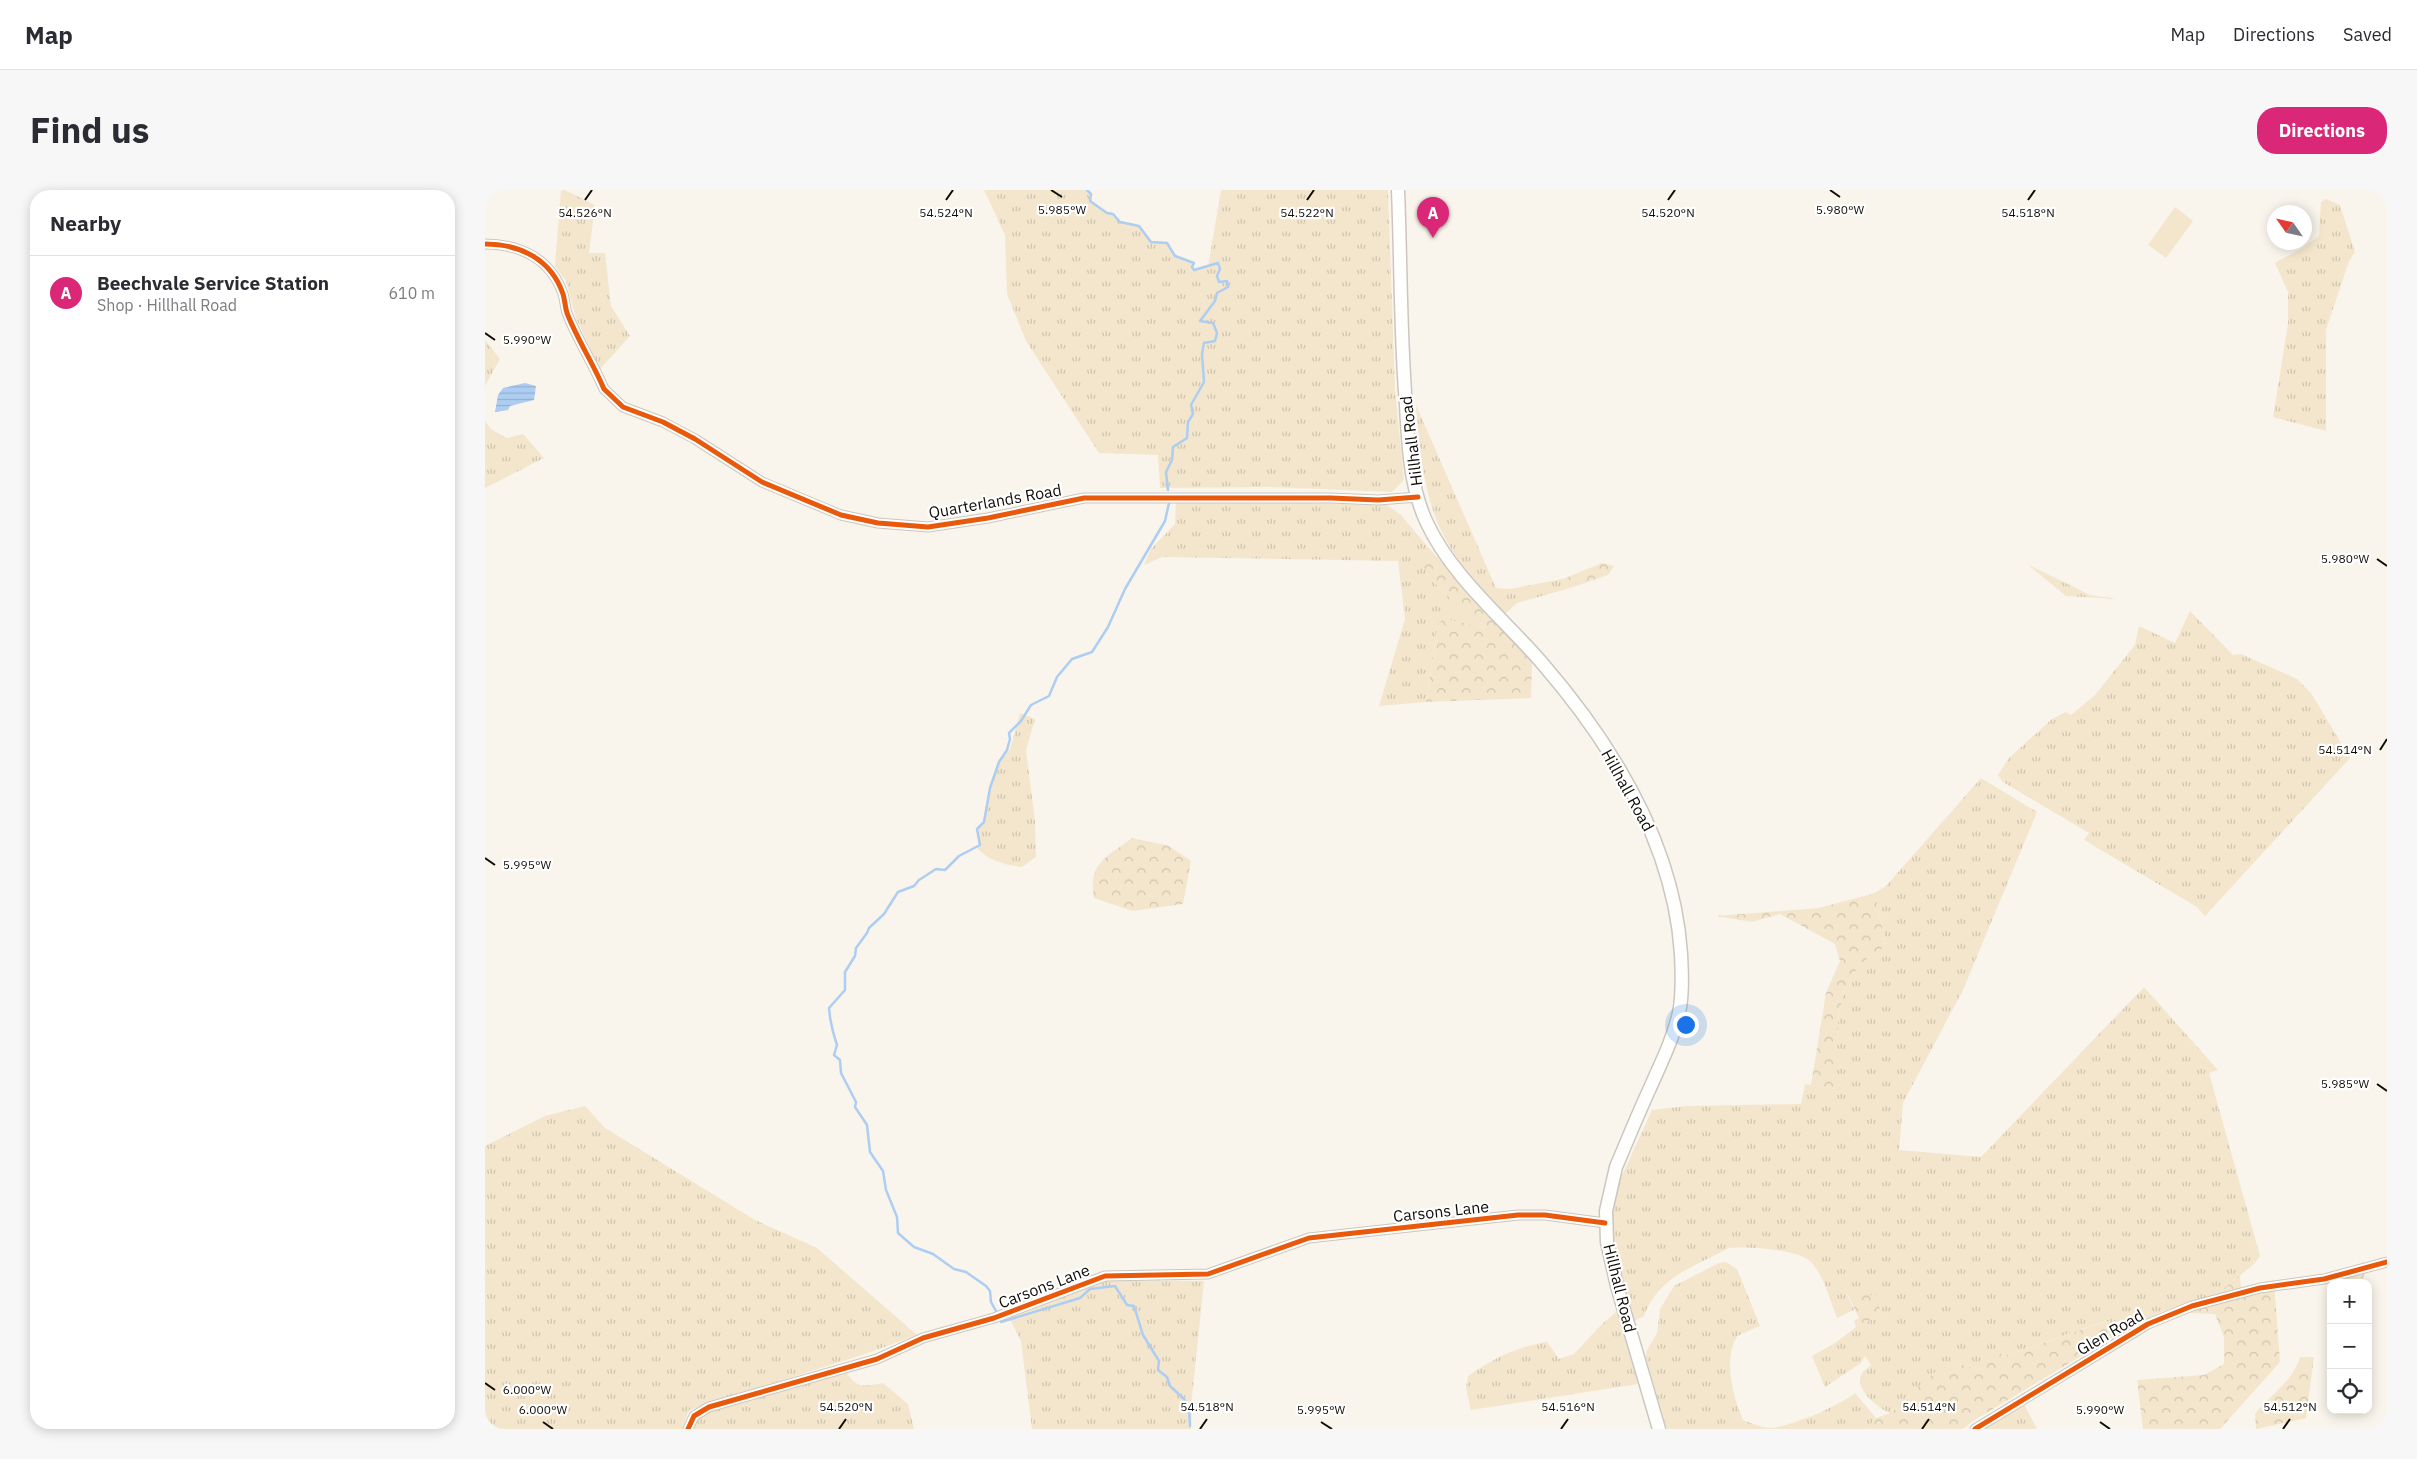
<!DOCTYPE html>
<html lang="en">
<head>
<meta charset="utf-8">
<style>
	:root { --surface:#fff; --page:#f7f7f7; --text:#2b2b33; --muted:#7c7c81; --line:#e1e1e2; --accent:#db2777 }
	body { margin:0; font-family:"IBM Plex Sans",sans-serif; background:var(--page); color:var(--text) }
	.controls { position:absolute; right:15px; bottom:15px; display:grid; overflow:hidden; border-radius:10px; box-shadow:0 2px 12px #0003 }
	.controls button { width:45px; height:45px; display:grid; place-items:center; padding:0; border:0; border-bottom:1px solid var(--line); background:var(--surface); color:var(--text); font:25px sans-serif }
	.compass { position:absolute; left:1782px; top:15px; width:45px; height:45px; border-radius:50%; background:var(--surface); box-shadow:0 2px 12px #0003; rotate:304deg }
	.you { position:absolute; left:1200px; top:834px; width:18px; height:18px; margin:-12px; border:4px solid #fff; border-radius:50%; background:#1a73e8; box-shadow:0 0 0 8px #1a73e833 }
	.badge { display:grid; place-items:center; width:32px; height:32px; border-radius:50%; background:var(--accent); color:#fff; font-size:16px; font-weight:700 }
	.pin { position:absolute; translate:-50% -41px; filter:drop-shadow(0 1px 2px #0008) }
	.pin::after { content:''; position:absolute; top:26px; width:18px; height:15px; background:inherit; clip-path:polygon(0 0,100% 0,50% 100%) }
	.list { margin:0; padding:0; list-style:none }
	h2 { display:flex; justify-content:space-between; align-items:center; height:65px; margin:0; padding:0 20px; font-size:21px }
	h2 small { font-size:16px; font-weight:400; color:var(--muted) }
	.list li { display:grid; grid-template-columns:32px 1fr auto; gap:15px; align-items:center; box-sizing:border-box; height:75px; padding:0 20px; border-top:1px solid var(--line) }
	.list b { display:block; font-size:19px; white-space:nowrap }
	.list p { margin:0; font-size:16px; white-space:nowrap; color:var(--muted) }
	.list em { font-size:16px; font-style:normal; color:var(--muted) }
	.icon { flex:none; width:28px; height:28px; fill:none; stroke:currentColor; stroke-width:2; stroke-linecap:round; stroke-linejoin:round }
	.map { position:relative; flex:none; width:1902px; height:1239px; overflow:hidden; border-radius:20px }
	header { display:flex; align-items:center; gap:30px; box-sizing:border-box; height:70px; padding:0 25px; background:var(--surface); border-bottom:1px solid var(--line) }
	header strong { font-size:24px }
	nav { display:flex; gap:28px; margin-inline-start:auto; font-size:18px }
	.intro { display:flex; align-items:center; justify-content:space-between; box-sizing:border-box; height:120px; padding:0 30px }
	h1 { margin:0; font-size:35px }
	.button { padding:12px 22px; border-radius:20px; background:var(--accent); color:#fff; font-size:18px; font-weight:700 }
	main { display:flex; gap:30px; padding:0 30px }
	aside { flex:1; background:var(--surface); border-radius:20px; box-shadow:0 2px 12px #0003 }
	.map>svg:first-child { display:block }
	.grass { fill:url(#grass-tufts) }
	.forest { fill:url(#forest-crowns) }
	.green { fill:#f3e6cc }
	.water { fill:url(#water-rules) }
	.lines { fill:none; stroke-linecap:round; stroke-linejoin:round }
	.stream { stroke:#adcef2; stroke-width:2.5 }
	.minor-casing { stroke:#cac7c0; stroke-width:11 }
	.secondary-casing { stroke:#cac7c0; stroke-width:15 }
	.minor { stroke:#fefefc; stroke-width:9 }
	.secondary { stroke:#fefefc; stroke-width:12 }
	.cycleway-casing { stroke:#fff; stroke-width:8 }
	.cycleway { stroke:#e8590c; stroke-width:5 }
	.ticks { fill:none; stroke:#0f0d08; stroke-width:2 }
	.labels { text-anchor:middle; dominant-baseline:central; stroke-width:4.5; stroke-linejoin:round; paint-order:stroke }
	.street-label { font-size:16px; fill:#0f0d08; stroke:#fff }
	.ticks-label { font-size:12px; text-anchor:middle; fill:#0f0d08; stroke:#fff; stroke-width:4.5; stroke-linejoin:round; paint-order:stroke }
</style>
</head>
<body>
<header>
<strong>Map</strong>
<nav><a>Map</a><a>Directions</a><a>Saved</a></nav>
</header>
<div class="intro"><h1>Find us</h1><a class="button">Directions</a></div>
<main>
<aside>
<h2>Nearby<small></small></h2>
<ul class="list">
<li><span class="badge">A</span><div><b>Beechvale Service Station</b><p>Shop · Hillhall Road</p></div><em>610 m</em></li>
</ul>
</aside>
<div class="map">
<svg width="1902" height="1239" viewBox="0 0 1902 1239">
	<defs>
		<pattern id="grass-tufts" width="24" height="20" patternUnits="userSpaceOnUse" patternTransform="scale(1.25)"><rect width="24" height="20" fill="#f3e6cc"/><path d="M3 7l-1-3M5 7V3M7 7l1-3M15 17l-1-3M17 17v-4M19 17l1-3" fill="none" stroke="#cfc4ae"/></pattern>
		<pattern id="forest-crowns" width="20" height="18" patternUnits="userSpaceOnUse" patternTransform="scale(1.25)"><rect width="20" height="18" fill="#f3e6cc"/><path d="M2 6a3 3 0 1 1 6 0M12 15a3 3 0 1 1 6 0" fill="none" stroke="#cfc4ae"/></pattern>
		<pattern id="water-rules" width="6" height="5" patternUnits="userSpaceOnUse" patternTransform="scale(1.25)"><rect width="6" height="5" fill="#adcef2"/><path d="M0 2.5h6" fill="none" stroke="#94b0ce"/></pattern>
	</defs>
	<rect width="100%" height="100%" fill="#f9f5ec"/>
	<path class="grass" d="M 76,0 L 80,0 L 110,15 L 104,63 L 120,63 L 126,116 L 145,146 L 115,179 L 91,128 L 81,91 L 70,76 Z
		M 499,0 L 602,0 L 606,4 L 605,11 L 622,23 L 628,24 L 635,32 L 654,36 L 666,52 L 682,53 L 690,66 L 709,73 L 707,77 L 709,80 L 723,77 L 736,0 L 903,0 L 910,201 L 919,290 L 907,302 L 785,297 L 675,298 L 673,265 L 614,263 L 541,151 L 522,104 L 520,45 Z
		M 1841,9 L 1855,15 L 1870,62 L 1864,71 L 1841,140 L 1841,241 L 1788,227 L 1803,134 L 1803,102 L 1790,73 L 1816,59 L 1834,46 L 1836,12 Z
		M 0,150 L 15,169 L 0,196 Z
		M 931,215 L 1011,398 L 1025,399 L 1078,389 L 1082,399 L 1032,413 L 1020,424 C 1001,401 977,378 962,352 C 938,309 935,262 931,215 Z
		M 0,231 L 7,240 L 22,248 L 38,244 L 59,268 L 0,298 Z
		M 691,310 L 902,315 L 916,325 L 942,356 L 937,374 L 951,394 L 995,437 L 953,434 L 941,512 L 894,516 L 920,429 L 913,371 L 677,367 L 659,375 L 666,359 L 690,334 Z
		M 1542,374 L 1605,405 L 1632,409 L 1581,406 Z
		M 1705,421 L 1748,465 L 1756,464 L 1812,489 L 1826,503 L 1865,568 L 1720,726 L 1712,717 L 1599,650 L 1604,643 L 1518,592 L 1513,585 L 1523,569 L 1567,529 L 1581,522 L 1586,525 L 1610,505 L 1650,455 L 1654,436 L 1690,453 Z
		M 535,523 L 550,529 L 541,560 L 550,631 L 551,667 L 537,677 C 519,675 505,671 492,658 L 495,655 L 492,639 L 498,632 L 510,582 L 514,572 L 525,559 Z
		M 1496,588 L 1552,622 L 1478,800 L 1418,913 L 1414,960 L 1496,967 L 1659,797 L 1733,880 L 1724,883 L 1775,1066 L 1769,1074 L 1731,1105 L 1676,1122 L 1641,1139 L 1621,1131 L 1517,1167 L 1513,1159 L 1498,1181 L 1471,1173 L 1426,1203 L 1421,1212 L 1405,1223 C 1393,1218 1368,1199 1377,1183 C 1379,1180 1384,1177 1386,1175 L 1380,1166 L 1376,1173 L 1340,1197 L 1327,1166 L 1350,1153 L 1371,1137 L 1397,1125 L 1362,1104 L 1369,1120 L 1352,1128 C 1345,1110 1339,1086 1326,1072 C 1313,1059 1262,1056 1244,1058 C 1209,1077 1174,1086 1159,1126 L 1149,1131 L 1131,1069 L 1127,1046 L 1129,1003 L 1167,920 L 1202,916 L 1316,914 L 1320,894 L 1352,899 C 1353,858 1346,806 1376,774 C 1382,767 1393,761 1401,756 L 1390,703 L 1401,696 Z
		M 100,916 L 120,938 L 270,1030 L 332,1058 L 432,1145 L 380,1164 L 204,1220 L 197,1239 L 0,1239 L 0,956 L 60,926 Z
		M 1241,1072 L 1252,1079 L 1275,1136 L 1252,1146 C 1238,1171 1248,1206 1258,1230 C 1266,1233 1280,1239 1288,1238 C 1311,1234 1352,1217 1370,1203 L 1391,1228 L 1382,1239 L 1182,1239 L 1162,1172 L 1161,1162 L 1172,1143 L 1175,1119 L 1189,1096 L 1234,1073 Z
		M 621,1090 L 719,1091 L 707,1207 L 706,1239 L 547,1239 L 536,1151 L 524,1127 Z
		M 1132,1121 L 1153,1194 L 986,1220 L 981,1198 L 983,1186 C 1009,1168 1031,1157 1062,1152 L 1074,1169 L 1089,1164 L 1115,1136 Z
		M 361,1182 C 373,1200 379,1196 398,1193 L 423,1214 L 429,1239 L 207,1239 L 210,1231 L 224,1220 Z
		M 1539,1214 L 1552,1239 L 1497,1239 Z"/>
	<path class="forest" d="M 942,356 L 1047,472 L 1046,508 L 941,512 L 953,434 L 959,428 L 994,437 L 951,394 L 936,374 Z
		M 1117,373 L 1129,376 L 1123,385 L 1082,399 L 1078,389 Z
		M 647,648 L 684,656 L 706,671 L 698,714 L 647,721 L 609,708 C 603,672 622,667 647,648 Z
		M 1390,703 L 1401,756 C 1393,761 1382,767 1376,774 C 1346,806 1353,858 1352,899 L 1326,895 L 1341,803 L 1355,771 L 1350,754 L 1295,724 L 1267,732 L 1231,726 L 1334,718 Z
		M 1879,1084 L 1878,1093 L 1857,1093 L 1857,1089 Z
		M 1755,1085 L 1756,1099 L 1789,1092 L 1795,1172 L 1735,1239 L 1658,1239 L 1652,1190 L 1719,1185 L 1739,1174 L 1739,1147 L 1730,1124 L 1703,1123 L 1700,1115 L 1731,1105 Z
		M 1362,1103 L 1390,1105 L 1397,1125 L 1371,1137 L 1369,1131 L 1374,1128 Z
		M 1622,1131 L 1641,1139 L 1488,1231 L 1478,1239 L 1382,1239 L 1391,1228 L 1405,1223 L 1421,1212 L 1426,1203 L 1451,1181 L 1471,1173 L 1498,1181 L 1513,1158 L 1517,1167 Z
		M 1815,1167 L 1829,1167 L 1821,1228 L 1771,1239 L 1770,1224 C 1785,1205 1808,1192 1815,1167 Z"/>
	<path class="green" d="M 1690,17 L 1708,31 L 1681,68 L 1663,55 Z"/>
	<path class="water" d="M 40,193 L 51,196 L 49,210 L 25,216 L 23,220 L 10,222 L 13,205 L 18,198 Z"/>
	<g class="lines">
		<path class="stream" d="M 602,0 L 606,4 L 605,11 L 622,23 L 628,24 L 635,32 L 654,36 L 666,52 L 682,53 L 690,66 L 709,73 L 707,77 L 709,80 L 733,73 L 735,79 L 732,86 L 734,92 L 742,91 L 743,97 L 732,103 L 730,111 L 715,131 L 728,133 L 732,143 L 730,151 L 719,153 L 717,164 L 719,192 L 706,215 L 708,224 L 703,232 L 702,248 L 688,257 L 687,270 L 681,282 L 683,300
			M 512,1123 L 506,1112 L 505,1101 L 501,1096 L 481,1082 L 469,1079 L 448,1064 L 429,1057 L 413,1043 L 412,1027 L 401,1000 L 398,981 L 385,962 L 382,935 L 370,917 L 371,912 L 356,883 L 355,870 L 349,865 L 352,855 C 348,843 345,831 344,818 L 360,800 L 360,782 L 370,766 L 371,758 L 382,743 L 384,738 L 399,724 L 413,702 L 429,696 L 434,690 L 451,679 L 460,680 L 474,666 L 495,655 L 492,639 L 499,632 L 505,598 L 514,572 L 522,560 L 525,549 L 524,543 L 536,531 L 546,515 L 564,506 L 572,487 L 587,469 L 607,462 L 623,437 L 640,399 L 680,331 L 684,313
			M 514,1128 L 516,1132 L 595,1108 L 605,1099 L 630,1096 L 642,1115 L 649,1116 L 658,1145 L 674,1171 L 673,1180 L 682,1187 L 685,1196 L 699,1209 L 704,1217 L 705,1236"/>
		<defs>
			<path id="minor" d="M 0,54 C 35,54 66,69 78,104 C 80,110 80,117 82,123 C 92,149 108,173 119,199 L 138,217 L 178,232 L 210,249 L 277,292 L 356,325 L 393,333 L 443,337 L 503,328 L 599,308 L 846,308 L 893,310 L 933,307
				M 203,1239 L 209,1226 L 224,1217 L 392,1169 L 438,1148 L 509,1128 L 620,1086 L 723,1084 L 824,1048 L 1033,1025 L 1060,1025 L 1120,1033
				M 1490,1239 L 1663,1134 L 1707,1116 L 1775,1098 L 1839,1089 L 1902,1072"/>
			<path id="secondary" d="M 913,0 C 916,72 915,143 921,215 C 923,254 925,296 941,331 C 966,386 1018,428 1057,473 C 1127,554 1189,654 1196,764 C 1197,783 1198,804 1194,823 C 1188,849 1176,873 1165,898 C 1153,924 1142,951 1131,977 L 1121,1021 L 1122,1052 L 1132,1096 L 1174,1239"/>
		</defs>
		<use href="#minor" class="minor-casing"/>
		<use href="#secondary" class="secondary-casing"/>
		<use href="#minor" class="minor"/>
		<use href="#secondary" class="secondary"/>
		<defs>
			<path id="cycleway" d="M 0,54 C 35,54 66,69 78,104 C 80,110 80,117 82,123 C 92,149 108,173 119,199 L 138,217 L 178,232 L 210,249 L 277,292 L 356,325 L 393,333 L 443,337 L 503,328 L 599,308 L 846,308 L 893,310 L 933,307
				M 203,1239 L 209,1226 L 224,1217 L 392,1169 L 438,1148 L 509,1128 L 620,1086 L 723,1084 L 824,1048 L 1033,1025 L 1060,1025 L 1120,1033
				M 1490,1239 L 1663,1134 L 1707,1116 L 1775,1098 L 1839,1089 L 1902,1072"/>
		</defs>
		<use href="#cycleway" class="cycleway-casing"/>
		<use href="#cycleway" class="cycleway"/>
	</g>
	<path class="ticks" d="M 566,0 L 577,7M 1345,0 L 1355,7M 100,10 L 107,0M 461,10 L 468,0M 822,10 L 829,0M 1183,10 L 1190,0M 1543,10 L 1550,0M 0,143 L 10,150M 1892,369 L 1902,376M 1895,560 L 1902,549M 0,668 L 10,675M 1892,894 L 1902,901M 0,1193 L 10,1200M 58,1232 L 68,1239M 836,1232 L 847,1239M 1615,1232 L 1625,1239M 354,1239 L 361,1229M 715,1239 L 722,1229M 1076,1239 L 1083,1229M 1437,1239 L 1444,1229M 1798,1239 L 1805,1229"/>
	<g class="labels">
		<g class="street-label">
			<text transform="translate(926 251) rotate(-97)">Hillhall Road</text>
			<text transform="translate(510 311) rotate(-10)">Quarterlands Road</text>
			<text transform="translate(1143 600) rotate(61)">Hillhall Road</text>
			<text transform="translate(956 1021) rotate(-6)">Carsons Lane</text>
			<text transform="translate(559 1096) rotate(-21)">Carsons Lane</text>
			<text transform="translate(1135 1098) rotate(76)">Hillhall Road</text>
			<text transform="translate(1625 1142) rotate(-30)">Glen Road</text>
		</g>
	</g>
	<g class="ticks-label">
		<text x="577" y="24">5.985°W</text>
		<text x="1355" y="24">5.980°W</text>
		<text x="100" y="27">54.526°N</text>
		<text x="461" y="27">54.524°N</text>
		<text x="1183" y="27">54.520°N</text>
		<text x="1543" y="27">54.518°N</text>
		<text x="822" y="27">54.522°N</text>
		<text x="42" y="154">5.990°W</text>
		<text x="1860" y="373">5.980°W</text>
		<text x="1860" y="564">54.514°N</text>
		<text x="42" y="679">5.995°W</text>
		<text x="1860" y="898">5.985°W</text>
		<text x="42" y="1204">6.000°W</text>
		<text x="361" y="1221">54.520°N</text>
		<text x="722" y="1221">54.518°N</text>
		<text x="1083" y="1221">54.516°N</text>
		<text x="1444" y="1221">54.514°N</text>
		<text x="1805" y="1221">54.512°N</text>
		<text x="58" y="1224">6.000°W</text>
		<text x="836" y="1224">5.995°W</text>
		<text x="1615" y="1224">5.990°W</text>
	</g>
</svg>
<div class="controls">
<button>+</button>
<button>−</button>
<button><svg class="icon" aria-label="locate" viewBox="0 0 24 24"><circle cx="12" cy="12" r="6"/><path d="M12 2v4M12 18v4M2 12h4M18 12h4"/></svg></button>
</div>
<svg class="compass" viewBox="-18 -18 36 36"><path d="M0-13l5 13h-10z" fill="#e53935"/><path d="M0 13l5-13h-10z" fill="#7c7c81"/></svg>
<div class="you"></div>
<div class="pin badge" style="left:948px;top:48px">A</div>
</div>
</main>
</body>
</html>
